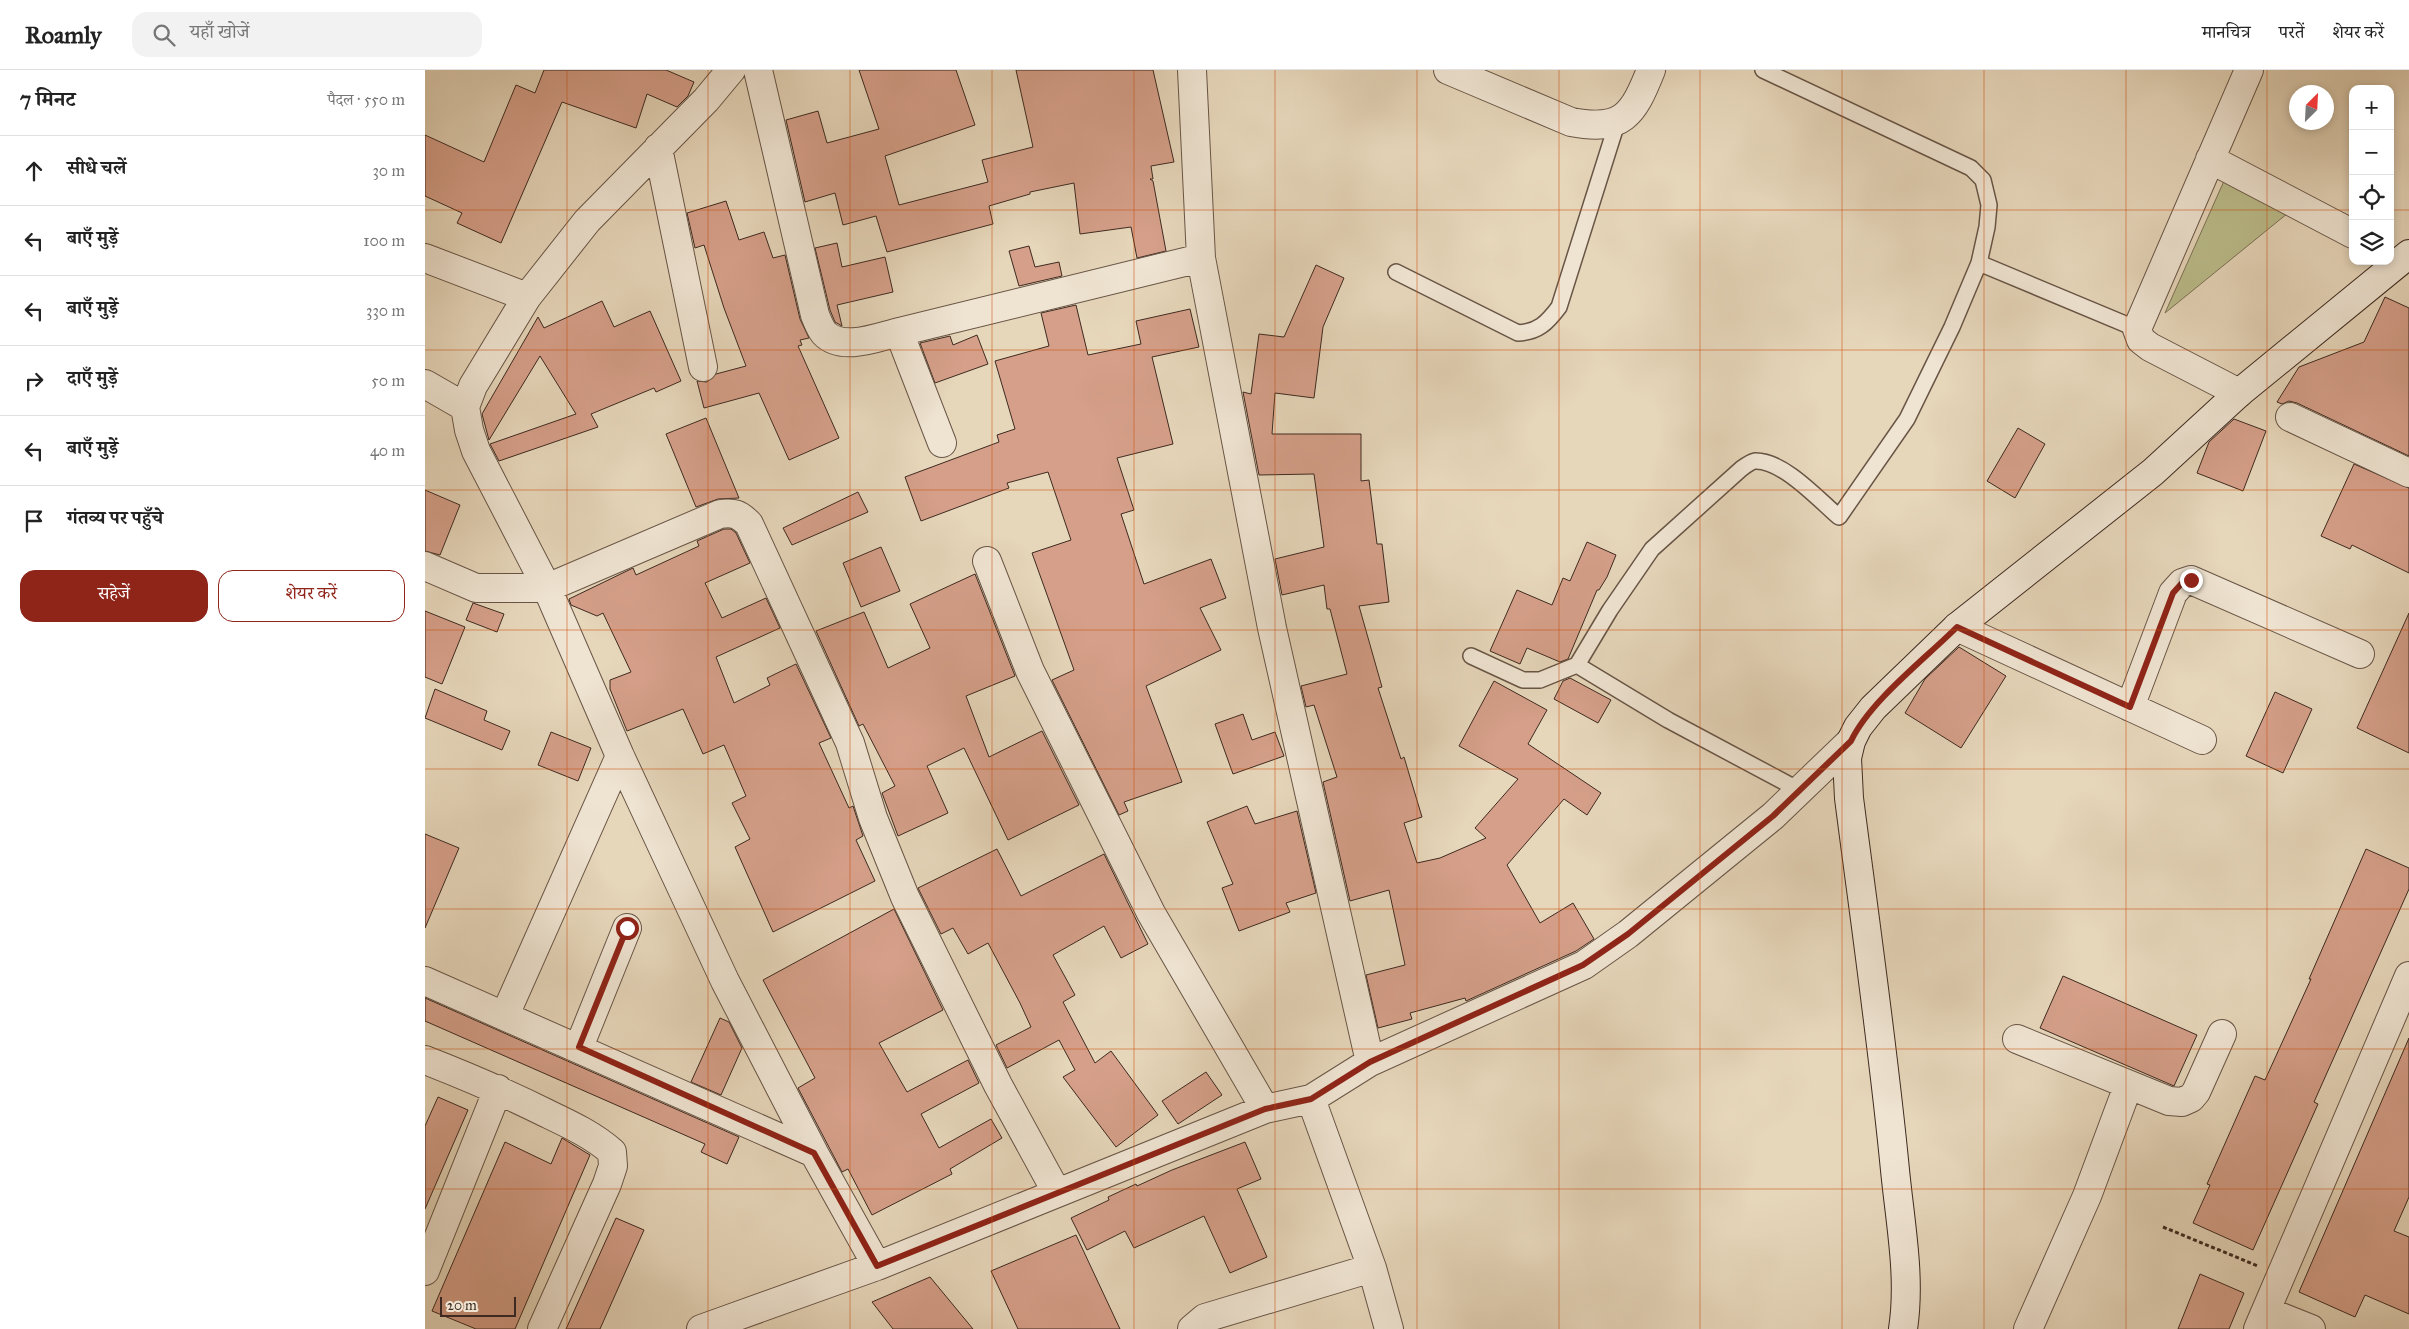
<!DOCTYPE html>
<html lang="hi">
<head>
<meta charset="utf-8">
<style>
	:root { --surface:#fff; --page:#f2f2f2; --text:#222; --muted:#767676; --line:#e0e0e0; --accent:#8f2418 }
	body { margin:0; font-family:"IM FELL Great Primer","Noto Serif Devanagari",serif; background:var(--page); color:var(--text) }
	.controls { position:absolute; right:15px; top:15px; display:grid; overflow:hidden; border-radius:10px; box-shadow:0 2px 8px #0003 }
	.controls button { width:45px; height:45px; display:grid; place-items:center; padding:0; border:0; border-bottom:1px solid var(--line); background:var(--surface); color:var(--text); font:25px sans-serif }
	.compass { position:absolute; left:1864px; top:15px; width:45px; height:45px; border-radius:50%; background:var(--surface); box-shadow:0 2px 8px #0003; rotate:24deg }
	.scale { position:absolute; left:15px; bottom:12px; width:76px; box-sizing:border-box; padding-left:5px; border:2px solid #3e2a20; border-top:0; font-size:14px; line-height:18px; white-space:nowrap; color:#3e2a20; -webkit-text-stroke:4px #efe4d2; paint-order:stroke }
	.stop { position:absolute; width:15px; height:15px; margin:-11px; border:4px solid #8f2418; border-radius:50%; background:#fff }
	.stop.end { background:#8f2418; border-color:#fff; box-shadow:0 1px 5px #0008 }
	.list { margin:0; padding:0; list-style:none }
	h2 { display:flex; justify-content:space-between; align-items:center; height:65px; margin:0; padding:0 20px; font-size:21px }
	h2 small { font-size:16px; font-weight:400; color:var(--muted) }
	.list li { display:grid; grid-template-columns:32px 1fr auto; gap:15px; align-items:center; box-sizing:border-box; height:70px; padding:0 20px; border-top:1px solid var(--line) }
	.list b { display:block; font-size:19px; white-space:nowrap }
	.list em { font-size:16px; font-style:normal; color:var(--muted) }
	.actions { display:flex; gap:10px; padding:15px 20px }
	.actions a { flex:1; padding:11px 0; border:1px solid var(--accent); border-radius:15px; text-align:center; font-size:18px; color:var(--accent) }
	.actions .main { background:var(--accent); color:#fff }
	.icon { flex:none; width:28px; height:28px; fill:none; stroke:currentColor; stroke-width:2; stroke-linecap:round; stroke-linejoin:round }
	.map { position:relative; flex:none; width:1984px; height:1259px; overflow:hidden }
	header { display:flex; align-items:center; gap:30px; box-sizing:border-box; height:70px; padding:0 25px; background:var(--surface); border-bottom:1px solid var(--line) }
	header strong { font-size:24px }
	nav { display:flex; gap:28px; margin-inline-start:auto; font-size:18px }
	.search { width:350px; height:45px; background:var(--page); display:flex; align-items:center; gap:12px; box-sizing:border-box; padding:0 18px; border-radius:15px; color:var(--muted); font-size:19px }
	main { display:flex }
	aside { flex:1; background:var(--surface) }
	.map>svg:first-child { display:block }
	.green { fill:#bbbc8b; stroke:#7c7356 }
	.building { fill:#d59f89; stroke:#3e2a20 }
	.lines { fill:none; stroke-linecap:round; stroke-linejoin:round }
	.lane-casing { stroke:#685546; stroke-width:18 }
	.street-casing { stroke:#685546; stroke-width:30 }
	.secondary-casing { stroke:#3e2a20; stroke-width:30 }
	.path { stroke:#3e2a20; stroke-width:3; stroke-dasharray:4 2.5; stroke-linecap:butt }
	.lane { stroke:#efe4d2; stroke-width:15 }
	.street { stroke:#efe4d2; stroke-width:28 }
	.secondary { stroke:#efe4d2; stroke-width:28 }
	.route { stroke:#8f2418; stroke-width:6 }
	.grid { fill:none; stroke:#ce520f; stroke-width:1; stroke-opacity:0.55 }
</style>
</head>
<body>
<header>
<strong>Roamly</strong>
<div class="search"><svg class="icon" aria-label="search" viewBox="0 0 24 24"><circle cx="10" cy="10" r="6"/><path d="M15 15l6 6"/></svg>यहाँ खोजें</div>
<nav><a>मानचित्र</a><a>परतें</a><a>शेयर करें</a></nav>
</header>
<main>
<aside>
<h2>7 मिनट<small>पैदल · 550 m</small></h2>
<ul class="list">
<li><svg class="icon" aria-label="ahead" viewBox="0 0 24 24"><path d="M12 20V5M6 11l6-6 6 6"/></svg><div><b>सीधे चलें</b></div><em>30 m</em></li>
<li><svg class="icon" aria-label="left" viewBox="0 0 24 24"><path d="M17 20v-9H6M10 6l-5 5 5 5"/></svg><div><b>बाएँ मुड़ें</b></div><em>100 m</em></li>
<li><svg class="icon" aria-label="left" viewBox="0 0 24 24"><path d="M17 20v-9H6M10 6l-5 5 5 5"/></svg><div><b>बाएँ मुड़ें</b></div><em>330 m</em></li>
<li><svg class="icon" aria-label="right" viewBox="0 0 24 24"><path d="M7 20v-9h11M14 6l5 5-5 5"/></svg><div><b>दाएँ मुड़ें</b></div><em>50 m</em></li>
<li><svg class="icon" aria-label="left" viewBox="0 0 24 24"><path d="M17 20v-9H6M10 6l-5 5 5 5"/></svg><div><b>बाएँ मुड़ें</b></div><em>40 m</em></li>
<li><svg class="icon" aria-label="arrive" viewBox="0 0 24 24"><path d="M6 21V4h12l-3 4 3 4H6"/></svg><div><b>गंतव्य पर पहुँचे</b></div></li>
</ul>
<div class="actions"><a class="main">सहेजें</a><a>शेयर करें</a></div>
</aside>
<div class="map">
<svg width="1984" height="1259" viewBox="0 0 1984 1259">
	<rect width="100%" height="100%" fill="#e6d6ba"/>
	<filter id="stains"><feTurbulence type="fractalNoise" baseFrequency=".004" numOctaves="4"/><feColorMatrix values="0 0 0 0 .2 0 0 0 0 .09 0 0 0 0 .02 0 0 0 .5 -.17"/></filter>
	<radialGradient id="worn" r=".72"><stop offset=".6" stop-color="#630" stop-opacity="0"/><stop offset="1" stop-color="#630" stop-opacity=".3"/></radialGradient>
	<path class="green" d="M 1799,111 L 1863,143 L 1740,243 Z"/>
	<path class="building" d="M 119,0 L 241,0 L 269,12 L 263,26 L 252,37 L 222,24 L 211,58 L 137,32 L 76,173 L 32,153 L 37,143 L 0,126 L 0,65 L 59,92 L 91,15 L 110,23 Z
		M 434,0 L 531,0 L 550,55 L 460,86 L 474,135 L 563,112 L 557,90 L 608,77 L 591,0 L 728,0 L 749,92 L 726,96 L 728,109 L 725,109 L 728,111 L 741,181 L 712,188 L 706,157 L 655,164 L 649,113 L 605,122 L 605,124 L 564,136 L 568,154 L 462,182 L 451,146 L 418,155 L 410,123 L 380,132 L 361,50 L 393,41 L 402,73 L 454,59 Z
		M 301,131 L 314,170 L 339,162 L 348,188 L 360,185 L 375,249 L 384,268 L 375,270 L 377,275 L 373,276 L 414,368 L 364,390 L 334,323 L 279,338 L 272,311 L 282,312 L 291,304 L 321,296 L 299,238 L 279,175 L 270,178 L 262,143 Z
		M 412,173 L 417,197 L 460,187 L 468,222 L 412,235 L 417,256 L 410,252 L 405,240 L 390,178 Z
		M 604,176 L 610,197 L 634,192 L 637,206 L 594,216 L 584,181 Z
		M 891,195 L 919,208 L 898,257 L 889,328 L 850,323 L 847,364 L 936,364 L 936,411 L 944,410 L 952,474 L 957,474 L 964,532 L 934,536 L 957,617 L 953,618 L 976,689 L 979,687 L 997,747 L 979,753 L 992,793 L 1015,788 L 1061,768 L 1050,758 L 1093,709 L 1034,676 L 1069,611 L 1122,640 L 1103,674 L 1176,723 L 1162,745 L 1139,729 L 1082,795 L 1115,853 L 1148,833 L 1169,869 L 1151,881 L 1041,931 L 1040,928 L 985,943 L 987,949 L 953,958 L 941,905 L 980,895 L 964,820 L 925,831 L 898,712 L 912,707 L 889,635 L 881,637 L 876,616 L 922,604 L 905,539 L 902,539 L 899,515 L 857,525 L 850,489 L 899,477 L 889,404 L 834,405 L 818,322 L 826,324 L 834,264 L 859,267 Z
		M 1960,227 L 1984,238 L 1984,386 L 1872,333 L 1864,331 L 1857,334 L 1852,332 L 1874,297 L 1939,272 Z
		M 177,231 L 189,257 L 225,241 L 256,311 L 231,322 L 229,318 L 166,344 L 173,357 L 74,391 L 65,374 L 151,344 L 115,286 L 64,370 L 57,344 L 113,247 L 119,258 Z
		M 651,235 L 663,285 L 716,274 L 711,251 L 765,239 L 774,277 L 727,287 L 748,374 L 692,388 L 709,440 L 696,444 L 719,514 L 786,489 L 801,528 L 775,538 L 796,580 L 721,616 L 757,712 L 699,732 L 703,741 L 694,745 L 627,610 L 649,600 L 607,483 L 646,470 L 623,402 L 582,413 L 584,418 L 496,451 L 480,407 L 574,372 L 572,365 L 590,359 L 570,291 L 624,276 L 616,243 Z
		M 552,265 L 563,294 L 510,313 L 495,273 L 525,266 L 528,275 Z
		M 281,348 L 314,428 L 293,429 L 271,437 L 241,364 Z
		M 1809,349 L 1841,361 L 1818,421 L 1772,403 L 1784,372 Z
		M 1593,358 L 1620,374 L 1590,428 L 1562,411 Z
		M 1929,394 L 1984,418 L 1984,503 L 1927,475 L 1925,479 L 1896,466 Z
		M 0,420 L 35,435 L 15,485 L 0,481 Z
		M 433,422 L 443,442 L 367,475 L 358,458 Z
		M 299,459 L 306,459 L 311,463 L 325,493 L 280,513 L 297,548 L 341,528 L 355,558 L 291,587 L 309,633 L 345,615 L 342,608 L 371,594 L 406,668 L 394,673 L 424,738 L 428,736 L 438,766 L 431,770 L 450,811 L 348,862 L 310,777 L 325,769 L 307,733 L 321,726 L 299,675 L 278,684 L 258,639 L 202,661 L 185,619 L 185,610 L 206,602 L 178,543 L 172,546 L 146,535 L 144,529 L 208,498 L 211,505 L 274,476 L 272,471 Z
		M 1162,472 L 1191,485 L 1182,507 L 1174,520 L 1172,520 L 1143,589 L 1135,592 L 1102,578 L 1095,594 L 1065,581 L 1092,520 L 1127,535 L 1138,508 L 1145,511 Z
		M 456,477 L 475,521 L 436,537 L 418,493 Z
		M 550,504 L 590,606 L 541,626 L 564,687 L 617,661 L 654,735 L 583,770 L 539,678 L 502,696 L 523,743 L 473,766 L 457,723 L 470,716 L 438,654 L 434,656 L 391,561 L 439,542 L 463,598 L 505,578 L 485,534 Z
		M 48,533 L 79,544 L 72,562 L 41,550 Z
		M 0,541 L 40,557 L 17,614 L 0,607 Z
		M 1984,543 L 1984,683 L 1932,658 Z
		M 1534,577 L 1581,606 L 1536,678 L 1480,643 L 1500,609 Z
		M 1145,608 L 1186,630 L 1173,653 L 1129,629 L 1138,611 Z
		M 10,619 L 62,641 L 59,650 L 85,661 L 77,680 L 0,648 Z
		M 1850,622 L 1887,639 L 1858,703 L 1821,686 Z
		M 818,644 L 827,670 L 850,662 L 859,686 L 808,704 L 790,654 Z
		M 126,662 L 166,678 L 153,711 L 113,695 Z
		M 822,736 L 830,754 L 872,741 L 891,823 L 861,833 L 865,842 L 814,861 L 797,818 L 808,814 L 782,752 Z
		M 0,764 L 34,778 L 0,858 Z
		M 572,779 L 596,826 L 679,784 L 723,874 L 696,888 L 679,856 L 628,885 L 650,925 L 638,932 L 670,993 L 686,981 L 733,1045 L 691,1077 L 638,1007 L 650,1000 L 634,970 L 582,998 L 571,975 L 606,957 L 595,933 L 563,873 L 543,884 L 528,858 L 516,864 L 493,818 Z
		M 1941,779 L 1984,798 L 1984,819 L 1889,1032 L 1893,1034 L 1828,1180 L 1768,1153 L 1785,1115 L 1782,1114 L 1830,1006 L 1840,1010 L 1886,909 L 1884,909 Z
		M 469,839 L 518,940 L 454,973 L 482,1022 L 543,990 L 554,1013 L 496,1044 L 514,1078 L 566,1049 L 577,1068 L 525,1099 L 527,1104 L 447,1145 L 423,1099 L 417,1102 L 373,1018 L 390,1008 L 338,910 Z
		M 1638,906 L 1772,965 L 1749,1016 L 1615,958 Z
		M 0,928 L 314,1067 L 302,1094 L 276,1082 L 280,1074 L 0,951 Z
		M 295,948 L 304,952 L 317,978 L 296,1025 L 266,1012 Z
		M 1984,968 L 1984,1127 L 1969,1161 L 1984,1167 L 1984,1244 L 1940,1225 L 1930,1247 L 1874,1222 Z
		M 781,1002 L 797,1025 L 753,1054 L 737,1031 Z
		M 13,1027 L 43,1040 L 0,1139 L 0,1056 Z
		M 137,1068 L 165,1085 L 90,1259 L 51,1259 L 7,1241 L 80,1072 L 126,1094 Z
		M 820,1072 L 836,1109 L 812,1119 L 842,1187 L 805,1203 L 779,1146 L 709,1178 L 700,1161 L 662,1180 L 646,1148 L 684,1130 L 683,1127 L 711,1114 L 712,1116 L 747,1100 Z
		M 191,1148 L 219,1160 L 175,1259 L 141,1259 Z
		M 651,1165 L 695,1259 L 593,1259 L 566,1201 Z
		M 1775,1204 L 1819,1223 L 1804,1259 L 1753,1259 Z
		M 505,1207 L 548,1259 L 468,1259 L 447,1232 Z"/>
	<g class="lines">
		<defs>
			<path id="lane" d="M 1554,193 L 1712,259
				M 971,202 L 1093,263 C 1113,262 1122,253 1134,237 L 1192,53
				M 1046,586 L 1098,610 L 1115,610 L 1152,595 L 1243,650 L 1374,720
				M 1152,595 L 1185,540 L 1227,479 L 1316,399 C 1320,396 1325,392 1330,391 C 1358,390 1394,430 1414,447 L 1482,349 L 1527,257 L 1554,193 L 1562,157 L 1564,135 L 1558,110 L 1546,98 L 1338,0"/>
			<path id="street" d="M 306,0 L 281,30 L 162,151 L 102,227 L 48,316 L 40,337 L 44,360 L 51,381 L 122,518 L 195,686 L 300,911 L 389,1083 L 452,1196
				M 333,0 L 390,245 C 392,250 395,258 399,263 C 417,282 453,267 474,262 L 776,188
				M 767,0 L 776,188 L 847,558 L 945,992
				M 1023,0 L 1146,52 C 1198,62 1208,45 1226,0
				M 233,78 L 278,297
				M 1785,89 L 1928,164
				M 0,188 L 102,227
				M 474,262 L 517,373
				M 0,314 L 40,337
				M 1814,323 L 1725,277 L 1716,270 L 1712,259 L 1824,0
				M 1865,347 L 1984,403
				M 562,491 L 605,601 L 726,843 L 840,1039
				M 0,496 L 51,518 L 122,518 L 295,444 C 309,442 314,444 324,454 L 425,673 L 448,748 L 480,827 L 573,1015 L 632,1123
				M 1532,557 L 1777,670
				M 1705,637 L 1748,523 L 1757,513 L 1766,510 L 1935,584
				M 0,911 L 389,1083
				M 80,945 L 195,686
				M 1592,969 L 1744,1031 L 1757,1032 L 1766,1028 L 1771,1022 L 1797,964
				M 154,977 L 202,858
				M 0,990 C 41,1006 81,1023 121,1043 C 144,1054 168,1065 187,1082 L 188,1096 L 182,1114 L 117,1259
				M 886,1029 L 947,1198 L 964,1259
				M 0,1201 L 73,1019
				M 1841,1241 L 1886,1259
				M 276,1259 L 452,1196 L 840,1039 L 886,1029 L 945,992 L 1159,895 L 1203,864 L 1348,746 L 1426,671
				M 767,1259 L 780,1248 L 947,1198
				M 1603,1259 L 1662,1126 L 1703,1016
				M 1833,1259 L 1984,906"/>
			<path id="secondary" d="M 1478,1259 C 1486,1207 1475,1152 1470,1100 C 1458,976 1440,852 1424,728 L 1422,688 L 1426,671 L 1433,657 L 1448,638 L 1532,557 L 1728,402 L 1814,323 L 1984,184"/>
		</defs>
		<use href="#lane" class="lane-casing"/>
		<use href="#street" class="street-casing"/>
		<use href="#secondary" class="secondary-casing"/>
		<path class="path" d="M 1738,1157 L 1833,1196"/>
		<use href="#lane" class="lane"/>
		<use href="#street" class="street"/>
		<use href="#secondary" class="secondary"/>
	</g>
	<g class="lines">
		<path class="route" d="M 202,858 L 154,977 L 389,1083 L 452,1196 L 840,1039 L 886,1029 L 945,992 L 1158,895 L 1203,864 L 1348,746 L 1426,671 C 1445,631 1500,589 1532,557 L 1705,637 L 1748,523 L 1757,513 L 1766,510"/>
	</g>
	<path class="grid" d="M 142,0 L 142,1259M 283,0 L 283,1259M 425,0 L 425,1259M 567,0 L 567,1259M 709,0 L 709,1259M 850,0 L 850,1259M 992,0 L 992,1259M 1134,0 L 1134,1259M 1275,0 L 1275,1259M 1417,0 L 1417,1259M 1559,0 L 1559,1259M 1701,0 L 1701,1259M 1842,0 L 1842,1259M 0,140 L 1928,140M 1965,140 L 1984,140M 0,280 L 1984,280M 0,420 L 1984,420M 0,560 L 1984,560M 0,699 L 1984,699M 0,839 L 1984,839M 0,979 L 1984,979M 0,1119 L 1984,1119"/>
	<rect width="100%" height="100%" filter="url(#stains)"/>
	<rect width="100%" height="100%" fill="url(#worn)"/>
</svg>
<div class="controls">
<button>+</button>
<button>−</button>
<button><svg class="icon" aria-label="locate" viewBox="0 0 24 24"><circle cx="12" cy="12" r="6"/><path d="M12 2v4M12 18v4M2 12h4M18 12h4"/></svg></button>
<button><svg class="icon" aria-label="layers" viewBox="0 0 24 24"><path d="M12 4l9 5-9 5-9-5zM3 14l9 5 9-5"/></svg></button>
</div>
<svg class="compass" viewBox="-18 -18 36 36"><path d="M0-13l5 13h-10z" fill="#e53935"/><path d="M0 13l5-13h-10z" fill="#767676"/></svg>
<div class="scale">20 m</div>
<div class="stop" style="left:202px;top:858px"></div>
<div class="stop end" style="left:1766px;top:510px"></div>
</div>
</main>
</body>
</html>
